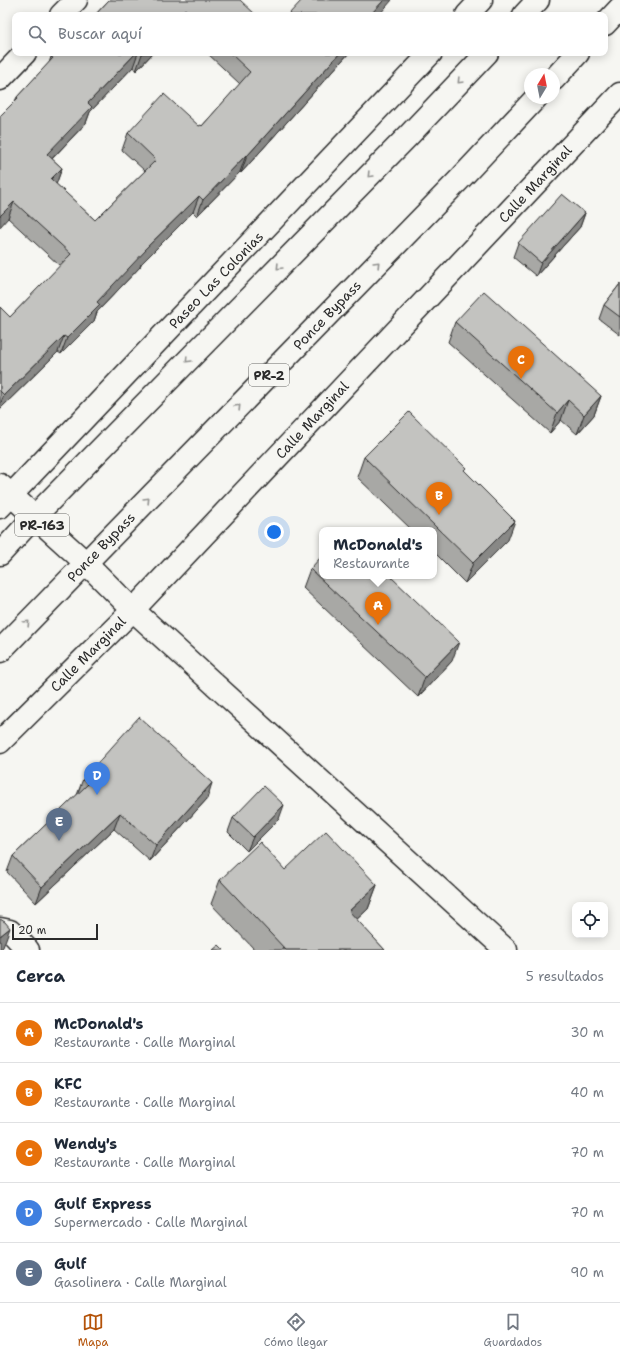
<!DOCTYPE html>
<html lang="es">
<head>
<meta charset="utf-8">
<style>
	:root { --surface:#fff; --page:#f6f6f7; --text:#1f2937; --muted:#747a83; --line:#e0e1e3; --accent:#b45309 }
	body { margin:0; font-family:"Shantell Sans",sans-serif; background:var(--page); color:var(--text) }
	.controls { position:absolute; right:12px; bottom:12px; display:grid; overflow:hidden; border-radius:8px; box-shadow:0 2px 10px #0003 }
	.controls button { width:36px; height:36px; display:grid; place-items:center; padding:0; border:0; border-bottom:1px solid var(--line); background:var(--surface); color:var(--text); font:20px sans-serif }
	.compass { position:absolute; left:524px; top:68px; width:36px; height:36px; border-radius:50%; background:var(--surface); box-shadow:0 2px 10px #0003; rotate:10deg }
	.scale { position:absolute; left:12px; bottom:10px; width:86px; box-sizing:border-box; padding-left:4px; border:2px solid #2b2b2b; border-top:0; font-size:11px; line-height:14px; white-space:nowrap; color:#2b2b2b; -webkit-text-stroke:3px #f6f6f2; paint-order:stroke }
	.you { position:absolute; left:274px; top:532px; width:14px; height:14px; margin:-10px; border:3px solid #fff; border-radius:50%; background:#1a73e8; box-shadow:0 0 0 6px #1a73e833 }
	.badge { display:grid; place-items:center; width:26px; height:26px; border-radius:50%; background:var(--accent); color:#fff; font-size:13px; font-weight:700 }
	.pin { position:absolute; translate:-50% -33px; filter:drop-shadow(0 1px 2px #0008) }
	.pin::after { content:''; position:absolute; top:21px; width:14px; height:12px; background:inherit; clip-path:polygon(0 0,100% 0,50% 100%) }
	.popup { position:absolute; left:319px; top:527px; width:118px; height:52px; box-sizing:border-box; display:grid; place-content:center; border-radius:8px; background:var(--surface); filter:drop-shadow(0 1px 3px #0005); font-size:13px; white-space:nowrap; color:var(--muted) }
	.popup b { font-size:15px; color:var(--text) }
	.popup::after { content:''; position:absolute; left:50%; top:100%; margin-left:-8px; border:8px solid transparent; border-top-color:var(--surface) }
	.list { margin:0; padding:0; list-style:none }
	h2 { display:flex; justify-content:space-between; align-items:center; height:52px; margin:0; padding:0 16px; font-size:17px }
	h2 small { font-size:13px; font-weight:400; color:var(--muted) }
	.list li { display:grid; grid-template-columns:26px 1fr auto; gap:12px; align-items:center; box-sizing:border-box; height:60px; padding:0 16px; border-top:1px solid var(--line) }
	.list b { display:block; font-size:15px; white-space:nowrap }
	.list p { margin:0; font-size:13px; white-space:nowrap; color:var(--muted) }
	.list em { font-size:13px; font-style:normal; color:var(--muted) }
	.icon { flex:none; width:22px; height:22px; fill:none; stroke:currentColor; stroke-width:2; stroke-linecap:round; stroke-linejoin:round }
	.map { position:relative; flex:none; width:620px; height:950px; overflow:hidden }
	.search { position:absolute; background:var(--surface); box-shadow:0 2px 10px #0003; left:12px; right:12px; top:12px; height:44px; display:flex; align-items:center; gap:10px; box-sizing:border-box; padding:0 14px; border-radius:8px; color:var(--muted); font-size:15px }
	.sheet { height:352px; background:var(--surface) }
	nav { display:flex; justify-content:space-around; align-items:center; box-sizing:border-box; height:56px; border-top:1px solid var(--line); background:var(--surface); font-size:11px; color:var(--muted) }
	nav a { display:grid; justify-items:center; gap:2px }
	nav .on { color:var(--accent) }
	.map>svg:first-child { display:block }
	.lines { fill:none; stroke-linecap:round; stroke-linejoin:round }
	.minor-casing { stroke:#2b2b2b; stroke-width:25 }
	.major-casing { stroke:#2b2b2b; stroke-width:25 }
	.highway-casing { stroke:#2b2b2b; stroke-width:25 }
	.minor { stroke:#f6f6f2; stroke-width:22 }
	.major { stroke:#f6f6f2; stroke-width:22 }
	.highway { stroke:#f6f6f2; stroke-width:22 }
	.wall { fill:#a8a8a5; stroke:#2b2b2b }
	.shaded-wall { fill:#888886; stroke:#2b2b2b }
	.building { fill:#c3c3c0; stroke:#2b2b2b }
	.oneway { stroke:#90908e }
	.labels { text-anchor:middle; dominant-baseline:central; stroke-width:3; stroke-linejoin:round; paint-order:stroke }
	.shield { fill:#f6f6f2; stroke:#686867; stroke-width:1 }
	.shield-label { font-size:13px; font-weight:bold; fill:#2b2b2b }
	.street-label { font-size:14px; fill:#2b2b2b; stroke:#f6f6f2 }
</style>
</head>
<body>
<div class="map">
<svg width="620" height="950" viewBox="0 0 620 950">
	<rect width="100%" height="100%" fill="#f6f6f2"/>
	<filter id="ink" filterUnits="userSpaceOnUse"><feTurbulence type="fractalNoise" baseFrequency=".025" numOctaves="2"/><feDisplacementMap in="SourceGraphic" scale="8" xChannelSelector="R" yChannelSelector="G"/><feConvolveMatrix kernelMatrix="1 2 1 2 8 2 1 2 1" color-interpolation-filters="sRGB"/></filter>
	<g filter="url(#ink)">
		<g class="lines">
			<defs>
				<path id="minor" d="M 61,15 L 76,0
					M 467,15 L 481,0
					M 0,79 L 25,53
					M 0,507 L 431,53
					M 86,563 L 133,610 L 506,950
					M 0,742 L 133,610 L 620,94
					M 0,929 L 10,931 L 28,950"/>
				<path id="major" d="M 0,485 L 86,563"/>
				<path id="highway" d="M 524,15 L 538,0
					M 605,24 L 620,8
					M 554,79 L 578,53
					M 0,554 L 34,517 L 409,135 L 487,53
					M 0,651 L 459,180 L 536,98"/>
			</defs>
			<use href="#minor" class="minor-casing"/>
			<use href="#major" class="major-casing"/>
			<use href="#highway" class="highway-casing"/>
			<use href="#minor" class="minor"/>
			<use href="#major" class="major"/>
			<use href="#highway" class="highway"/>
		</g>
		<path class="wall" d="M 109,0 L 256,15 L 95,15 Z
			M 54,53 L 153,53 L 136,71 L 133,67 L 90,112 L 86,123 L 52,159 L 62,168 L 56,184 L 95,220 L 145,171 L 122,150 L 128,133 L 202,126 L 240,84 L 207,53 L 349,53 L 241,173 L 240,172 L 197,216 L 193,212 L 141,264 L 140,267 L 97,312 L 94,321 L 61,354 L 58,352 L 0,409 L 0,307 L 10,317 L 60,266 L 8,218 L 15,101 L 17,97 L 49,63 L 51,57 Z
			M 585,213 L 580,227 L 536,276 L 513,257 L 518,243 Z
			M 620,284 L 620,335 L 599,319 L 604,305 Z
			M 455,322 L 601,396 L 594,415 L 577,434 L 561,420 L 550,433 L 448,342 Z
			M 364,457 L 465,471 L 508,540 L 465,583 L 434,552 L 434,530 L 412,530 L 357,477 Z
			M 310,569 L 452,661 L 418,697 L 303,588 Z
			M 83,779 L 207,799 L 150,861 L 114,829 L 36,903 L 7,872 L 13,856 L 77,795 Z
			M 233,818 L 279,819 L 247,851 L 228,832 Z
			M 285,870 L 377,885 L 368,909 L 356,920 L 385,950 L 255,950 L 211,904 L 220,880 Z"/>
		<path class="shaded-wall" d="M 384,0 L 392,0 L 379,15 L 370,15 Z
			M 185,9 L 183,15 L 179,15 Z
			M 136,53 L 138,53 L 133,67 L 90,112 L 86,123 L 41,170 L 47,154 L 88,103 Z
			M 144,53 L 153,53 L 136,71 L 142,54 Z
			M 340,53 L 349,53 L 241,173 L 247,156 Z
			M 246,155 L 240,172 L 197,216 L 203,200 Z
			M 62,168 L 56,185 L 51,179 Z
			M 199,196 L 193,212 L 141,264 L 140,267 L 97,312 L 94,321 L 61,354 L 67,338 L 97,302 L 145,249 Z
			M 14,202 L 8,218 L 0,227 L 0,216 Z
			M 585,213 L 580,227 L 536,276 L 541,263 Z
			M 64,336 L 58,352 L 0,409 L 0,405 L 4,395 Z
			M 601,396 L 594,415 L 577,434 L 584,415 Z
			M 568,400 L 561,420 L 550,433 L 557,413 Z
			M 515,521 L 508,540 L 465,583 L 473,563 Z
			M 459,642 L 452,661 L 418,697 L 425,677 Z
			M 212,783 L 207,799 L 150,861 L 156,845 Z
			M 284,805 L 279,819 L 247,851 L 253,837 Z
			M 120,813 L 114,829 L 36,903 L 42,887 Z
			M 377,885 L 368,909 L 340,935 L 349,911 Z
			M 10,928 L 3,947 L 0,950 L 0,936 Z"/>
		<path class="building" d="M 109,0 L 240,0 L 256,15 L 191,15 L 185,9 L 179,15 L 95,15 Z
			M 302,0 L 384,0 L 370,15 L 288,15 Z
			M 54,53 L 136,53 L 88,103 L 92,107 L 47,154 L 62,168 L 51,179 L 95,220 L 156,160 L 128,133 L 164,94 L 199,126 L 201,125 L 202,126 L 250,72 L 230,53 L 340,53 L 247,156 L 246,155 L 203,200 L 199,196 L 145,249 L 146,250 L 97,302 L 100,305 L 67,338 L 64,336 L 4,395 L 0,391 L 0,307 L 10,317 L 71,254 L 14,202 L 0,216 L 0,116 L 18,98 L 17,97 L 53,58 L 51,57 Z
			M 562,194 L 585,213 L 541,263 L 518,243 Z
			M 620,284 L 620,317 L 604,305 Z
			M 484,291 L 601,396 L 584,415 L 568,400 L 557,413 L 455,322 Z
			M 409,412 L 466,468 L 464,470 L 515,521 L 473,563 L 364,457 Z
			M 322,556 L 322,576 L 390,576 L 459,642 L 425,677 L 310,569 Z
			M 139,717 L 212,783 L 156,845 L 120,813 L 42,887 L 13,856 L 88,784 L 83,779 Z
			M 264,786 L 284,805 L 253,837 L 233,818 Z
			M 326,831 L 377,885 L 349,911 L 385,950 L 286,950 L 220,880 L 260,842 L 285,870 Z
			M 0,919 L 5,922 L 10,928 L 0,936 Z
			M 219,945 L 224,950 L 213,950 Z"/>
		<defs><path id="oneway-chevron" d="M-2-3.5L2.5 0L-2 3.5" fill="none" stroke-width="1.6" stroke-linecap="round" stroke-linejoin="round"/></defs>
		<g class="oneway">
			<use href="#oneway-chevron" transform="translate(460 81) rotate(134)"/>
			<use href="#oneway-chevron" transform="translate(370 175) rotate(134)"/>
			<use href="#oneway-chevron" transform="translate(377 264) rotate(-46)"/>
			<use href="#oneway-chevron" transform="translate(279 267) rotate(134)"/>
			<use href="#oneway-chevron" transform="translate(188 360) rotate(134)"/>
			<use href="#oneway-chevron" transform="translate(238 407) rotate(-46)"/>
			<use href="#oneway-chevron" transform="translate(147 500) rotate(-46)"/>
			<use href="#oneway-chevron" transform="translate(27 623) rotate(-46)"/>
		</g>
	</g>
	<g class="labels">
		<g class="shield">
			<rect x="249" y="364" width="40" height="22" rx="3"/>
			<rect x="15" y="514" width="54" height="22" rx="3"/>
		</g>
		<g class="shield-label">
			<text x="269" y="375">PR-2</text>
			<text x="42" y="525">PR-163</text>
		</g>
		<g class="street-label">
			<text transform="translate(535 184) rotate(-47)">Calle Marginal</text>
			<text transform="translate(216 280) rotate(-46)">Paseo Las Colonias</text>
			<text transform="translate(327 315) rotate(-46)">Ponce Bypass</text>
			<text transform="translate(312 420) rotate(-47)">Calle Marginal</text>
			<text transform="translate(101 547) rotate(-46)">Ponce Bypass</text>
			<text transform="translate(88 654) rotate(-45)">Calle Marginal</text>
		</g>
	</g>
</svg>
<div class="controls">
<button><svg class="icon" aria-label="locate" viewBox="0 0 24 24"><circle cx="12" cy="12" r="6"/><path d="M12 2v4M12 18v4M2 12h4M18 12h4"/></svg></button>
</div>
<svg class="compass" viewBox="-18 -18 36 36"><path d="M0-13l5 13h-10z" fill="#e53935"/><path d="M0 13l5-13h-10z" fill="#747a83"/></svg>
<div class="scale">20 m</div>
<div class="you"></div>
<div class="pin badge" style="left:378px;top:625px;background:#e8710a">A</div>
<div class="popup"><b>McDonald's</b>Restaurante</div>
<div class="pin badge" style="left:439px;top:515px;background:#e8710a">B</div>
<div class="pin badge" style="left:521px;top:379px;background:#e8710a">C</div>
<div class="pin badge" style="left:97px;top:795px;background:#3f7fe0">D</div>
<div class="pin badge" style="left:59px;top:841px;background:#5c6f8a">E</div>
<div class="search"><svg class="icon" aria-label="search" viewBox="0 0 24 24"><circle cx="10" cy="10" r="6"/><path d="M15 15l6 6"/></svg>Buscar aquí</div>
</div>
<section class="sheet">
<h2>Cerca<small>5 resultados</small></h2>
<ul class="list">
<li><span class="badge" style="background:#e8710a">A</span><div><b>McDonald's</b><p>Restaurante · Calle Marginal</p></div><em>30 m</em></li>
<li><span class="badge" style="background:#e8710a">B</span><div><b>KFC</b><p>Restaurante · Calle Marginal</p></div><em>40 m</em></li>
<li><span class="badge" style="background:#e8710a">C</span><div><b>Wendy's</b><p>Restaurante · Calle Marginal</p></div><em>70 m</em></li>
<li><span class="badge" style="background:#3f7fe0">D</span><div><b>Gulf Express</b><p>Supermercado · Calle Marginal</p></div><em>70 m</em></li>
<li><span class="badge" style="background:#5c6f8a">E</span><div><b>Gulf</b><p>Gasolinera · Calle Marginal</p></div><em>90 m</em></li>
</ul>
</section>
<nav>
<a class="on"><svg class="icon" aria-label="map" viewBox="0 0 24 24"><path d="M3 6l6-2 6 2 6-2v14l-6 2-6-2-6 2zM9 4v14M15 6v14"/></svg>Mapa</a>
<a><svg class="icon" aria-label="directions" viewBox="0 0 24 24"><path d="M12 3l9 9-9 9-9-9zM9 14v-3h6M13 9l2 2-2 2"/></svg>Cómo llegar</a>
<a><svg class="icon" aria-label="saved" viewBox="0 0 24 24"><path d="M7 4h10v16l-5-4-5 4z"/></svg>Guardados</a>
</nav>
</body>
</html>
